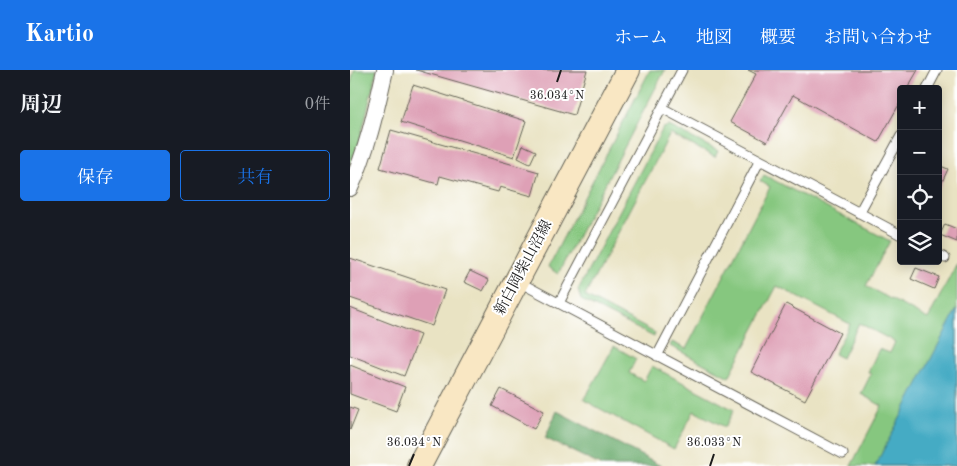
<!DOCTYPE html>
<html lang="ja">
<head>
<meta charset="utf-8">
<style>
	:root { --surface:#171b24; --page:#242831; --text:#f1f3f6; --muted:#9ea1a6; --line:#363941; --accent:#1a73e8 }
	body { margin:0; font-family:"Old Standard TT","Noto Serif JP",serif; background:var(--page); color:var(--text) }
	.controls { position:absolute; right:15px; top:15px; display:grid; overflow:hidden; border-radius:5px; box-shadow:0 2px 12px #0003 }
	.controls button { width:45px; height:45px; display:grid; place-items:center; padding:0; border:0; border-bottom:1px solid var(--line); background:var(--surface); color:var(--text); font:25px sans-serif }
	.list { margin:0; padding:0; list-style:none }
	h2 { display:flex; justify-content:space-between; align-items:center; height:65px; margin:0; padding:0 20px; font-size:21px }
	h2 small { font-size:16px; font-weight:400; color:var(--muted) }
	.actions { display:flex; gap:10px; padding:15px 20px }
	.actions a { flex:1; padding:11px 0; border:1px solid var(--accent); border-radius:5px; text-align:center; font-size:18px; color:var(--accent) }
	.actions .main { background:var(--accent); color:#fff }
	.icon { flex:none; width:28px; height:28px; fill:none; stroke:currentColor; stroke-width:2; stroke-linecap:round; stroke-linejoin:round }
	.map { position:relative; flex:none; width:607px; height:396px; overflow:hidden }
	header { display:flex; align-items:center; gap:30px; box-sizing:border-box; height:70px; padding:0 25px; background:var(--accent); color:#fff }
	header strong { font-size:24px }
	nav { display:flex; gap:28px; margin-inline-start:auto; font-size:18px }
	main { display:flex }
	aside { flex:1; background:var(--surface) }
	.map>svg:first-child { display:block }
	.green { fill:#86c77f; stroke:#51724e }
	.forest { fill:#6cac6e; stroke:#446445 }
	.water { fill:#44abc4; stroke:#306470 }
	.building { fill:#dea0b6 }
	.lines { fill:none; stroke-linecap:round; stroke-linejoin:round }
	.lane-casing { stroke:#646256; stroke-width:11 }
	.street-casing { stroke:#646256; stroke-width:18 }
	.secondary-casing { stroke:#646256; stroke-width:26 }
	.lane { stroke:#fff; stroke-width:9 }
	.street { stroke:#fff; stroke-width:16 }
	.secondary { stroke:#f9e7c3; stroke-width:24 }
	.ticks { fill:none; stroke:#1c1c1c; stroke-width:2 }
	.labels { text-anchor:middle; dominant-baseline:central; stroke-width:4; stroke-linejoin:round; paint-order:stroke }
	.street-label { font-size:15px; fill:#1c1c1c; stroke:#fff }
	.ticks-label { font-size:12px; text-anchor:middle; fill:#1c1c1c; stroke:#fff; stroke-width:4; stroke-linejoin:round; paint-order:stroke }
</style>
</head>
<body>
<header>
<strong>Kartio</strong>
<nav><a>ホーム</a><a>地図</a><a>概要</a><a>お問い合わせ</a></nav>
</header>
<main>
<aside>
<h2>周辺<small>0件</small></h2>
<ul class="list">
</ul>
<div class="actions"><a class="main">保存</a><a>共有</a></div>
</aside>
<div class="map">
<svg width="607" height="396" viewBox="0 0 607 396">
	<rect width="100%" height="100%" fill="#fff"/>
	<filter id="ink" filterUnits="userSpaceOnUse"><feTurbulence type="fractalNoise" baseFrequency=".02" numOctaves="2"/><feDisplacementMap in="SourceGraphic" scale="10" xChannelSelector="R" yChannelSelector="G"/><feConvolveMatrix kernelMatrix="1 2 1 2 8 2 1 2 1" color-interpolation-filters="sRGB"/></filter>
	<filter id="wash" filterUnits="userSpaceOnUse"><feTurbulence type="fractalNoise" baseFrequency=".0096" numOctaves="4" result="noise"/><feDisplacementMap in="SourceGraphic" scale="20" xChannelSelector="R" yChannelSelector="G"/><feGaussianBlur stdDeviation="1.12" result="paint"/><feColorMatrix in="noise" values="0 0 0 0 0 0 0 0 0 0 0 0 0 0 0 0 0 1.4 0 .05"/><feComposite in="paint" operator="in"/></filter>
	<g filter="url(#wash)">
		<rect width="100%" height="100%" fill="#e9e3c3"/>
		<path class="green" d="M 4,0 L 27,0 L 9,74 L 0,96 L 0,18 Z
			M 300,0 L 315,0 L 208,204 L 198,197 Z
			M 319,56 L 368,81 L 365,87 L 320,64 L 235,226 L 305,263 L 304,267 L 231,230 L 228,220 L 313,58 Z
			M 414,105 L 540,171 L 516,216 L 578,249 L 607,193 L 607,396 L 501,396 L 532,336 L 511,324 L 521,304 L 518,302 L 529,279 L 540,283 L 545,272 L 509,253 L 492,288 L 484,284 L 500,254 L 427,216 L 379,307 L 320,276 L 322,272 L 336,279 L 420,117 L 410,111 Z
			M 264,276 L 286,289 L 279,303 L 294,311 L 302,296 L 384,340 L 375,357 L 344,341 L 324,379 L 234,330 Z"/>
		<path class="forest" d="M 207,341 L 311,396 L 252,396 L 195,368 Z"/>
		<path class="water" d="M 607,239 L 607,396 L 525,396 Z"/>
		<g id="blocks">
			<path class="building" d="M 66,0 L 237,0 L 224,45 Z
				M 398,0 L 568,0 L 557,19 L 551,19 L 551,31 L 528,72 L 443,25 L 417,72 L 380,52 L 406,4 Z
				M 63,15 L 176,51 L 164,87 L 51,52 Z
				M 41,60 L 189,102 L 182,126 L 150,117 L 148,122 L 90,106 L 88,114 L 30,98 Z
				M 173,75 L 186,81 L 180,94 L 168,88 Z
				M 588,95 L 598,99 L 588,121 Z
				M 595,154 L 607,159 L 607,172 L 590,165 Z
				M 0,188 L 95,220 L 82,256 L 0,228 Z
				M 566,198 L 589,207 L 584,219 L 561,209 Z
				M 120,201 L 139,210 L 133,221 L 114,212 Z
				M 436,234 L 490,263 L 455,330 L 401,302 Z
				M 0,238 L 70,265 L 54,306 L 0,285 Z
				M 0,295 L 55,317 L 46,341 L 0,324 Z
				M 151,319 L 194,341 L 184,359 L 142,336 Z
				M 0,337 L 8,340 L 0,360 Z"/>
		</g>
	</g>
	<g filter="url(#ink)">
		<use href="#blocks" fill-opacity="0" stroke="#646256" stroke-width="1"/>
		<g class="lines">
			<defs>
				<path id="lane" d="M 577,19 L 587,0
					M 312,38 L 551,165
					M 509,143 L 551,66
					M 588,184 L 595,188
					M 167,211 L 493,384
					M 209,233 L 332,0
					M 307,286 L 410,90"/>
				<path id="street" d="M 0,118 C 17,81 26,40 35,0"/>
				<path id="secondary" d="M 69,396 L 278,0"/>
			</defs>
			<use href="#lane" class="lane-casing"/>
			<use href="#street" class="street-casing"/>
			<use href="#secondary" class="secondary-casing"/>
			<use href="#lane" class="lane"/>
			<use href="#street" class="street"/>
			<use href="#secondary" class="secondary"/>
		</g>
	</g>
	<path class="ticks" d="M 207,12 L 211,0M 59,396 L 64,384M 360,396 L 364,384"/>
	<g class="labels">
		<g class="street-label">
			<text transform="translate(174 198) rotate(-62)">新白岡柴山沼線</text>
		</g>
	</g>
	<g class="ticks-label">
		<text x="207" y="29">36.034°N</text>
		<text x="64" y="376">36.034°N</text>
		<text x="364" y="376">36.033°N</text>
	</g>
</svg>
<div class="controls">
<button>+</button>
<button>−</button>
<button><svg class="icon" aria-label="locate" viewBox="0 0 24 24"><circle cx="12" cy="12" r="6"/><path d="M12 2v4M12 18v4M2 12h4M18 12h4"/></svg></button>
<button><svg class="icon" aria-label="layers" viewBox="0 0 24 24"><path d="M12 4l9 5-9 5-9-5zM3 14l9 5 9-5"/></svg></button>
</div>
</div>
</main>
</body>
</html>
